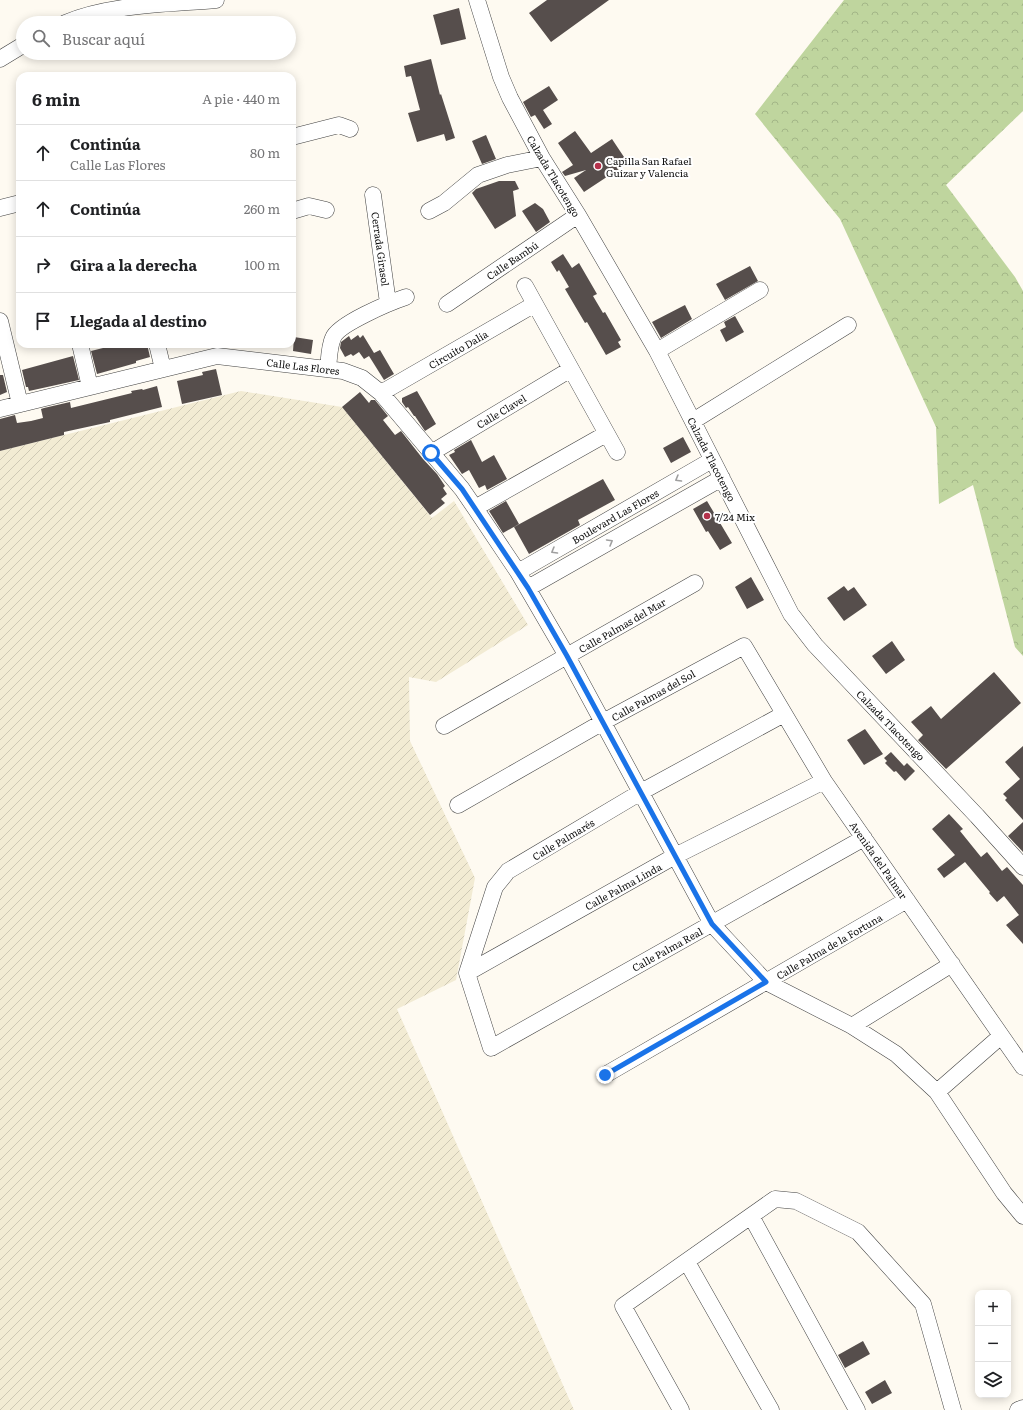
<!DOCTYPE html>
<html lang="es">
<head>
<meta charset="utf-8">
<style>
	:root { --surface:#fff; --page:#f2f2f2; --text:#202124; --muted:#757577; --line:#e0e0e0 }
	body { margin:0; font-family:Literata,serif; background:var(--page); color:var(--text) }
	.controls { position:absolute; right:12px; bottom:12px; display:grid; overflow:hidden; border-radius:8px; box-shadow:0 2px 10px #0003 }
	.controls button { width:36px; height:36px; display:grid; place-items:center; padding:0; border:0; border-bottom:1px solid var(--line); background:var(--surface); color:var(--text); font:20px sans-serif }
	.stop { position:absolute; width:12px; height:12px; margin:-9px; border:3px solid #1a73e8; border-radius:50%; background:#fff }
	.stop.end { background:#1a73e8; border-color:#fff; box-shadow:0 1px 4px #0008 }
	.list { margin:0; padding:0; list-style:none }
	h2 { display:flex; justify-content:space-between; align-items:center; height:52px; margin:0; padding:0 16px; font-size:17px }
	h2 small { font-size:13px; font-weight:400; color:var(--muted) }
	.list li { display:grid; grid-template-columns:26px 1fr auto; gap:12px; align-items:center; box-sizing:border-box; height:56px; padding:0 16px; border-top:1px solid var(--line) }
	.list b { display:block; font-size:15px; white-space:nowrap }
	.list p { margin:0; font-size:13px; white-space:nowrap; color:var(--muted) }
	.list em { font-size:13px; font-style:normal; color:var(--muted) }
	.icon { flex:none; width:22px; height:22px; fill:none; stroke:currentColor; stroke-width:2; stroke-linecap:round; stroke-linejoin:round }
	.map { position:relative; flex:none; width:1023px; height:1410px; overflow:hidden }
	.search { position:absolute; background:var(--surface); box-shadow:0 2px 10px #0003; left:16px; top:16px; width:280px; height:44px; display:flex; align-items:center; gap:10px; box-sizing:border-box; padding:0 14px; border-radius:22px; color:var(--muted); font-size:15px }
	.panel { position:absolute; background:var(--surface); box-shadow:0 2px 10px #0003; left:16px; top:72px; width:280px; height:276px; border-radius:12px }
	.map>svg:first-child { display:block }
	.farmland { fill:url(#farmland-furrows) }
	.forest { fill:url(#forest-crowns) }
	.building { fill:#564e4c }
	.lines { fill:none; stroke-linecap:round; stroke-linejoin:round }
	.minor-casing { stroke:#424242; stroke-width:17 }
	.minor { stroke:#fff; stroke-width:16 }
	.oneway { stroke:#9f9f9f }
	.route { stroke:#1a73e8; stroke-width:5 }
	.poi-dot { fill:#b4324b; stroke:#fff; stroke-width:1.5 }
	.labels { text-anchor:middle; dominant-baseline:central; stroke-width:4; stroke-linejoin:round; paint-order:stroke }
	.poi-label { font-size:10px; fill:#0f0f0f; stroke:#fff; text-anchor:start }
	.street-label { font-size:10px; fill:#0f0f0f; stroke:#fff }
</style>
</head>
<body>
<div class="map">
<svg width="1023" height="1410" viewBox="0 0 1023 1410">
	<defs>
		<pattern id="farmland-furrows" width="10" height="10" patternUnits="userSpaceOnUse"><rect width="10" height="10" fill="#f2ebd3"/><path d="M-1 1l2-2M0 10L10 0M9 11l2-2" fill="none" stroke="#cec8b4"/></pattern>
		<pattern id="forest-crowns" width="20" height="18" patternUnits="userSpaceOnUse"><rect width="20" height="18" fill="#bfd59e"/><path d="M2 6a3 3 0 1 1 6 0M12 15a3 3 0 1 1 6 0" fill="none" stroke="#a3b687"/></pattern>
	</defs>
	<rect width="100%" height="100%" fill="#fefaf1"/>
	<path class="farmland" d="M 241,391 L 342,407 L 432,518 L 454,501 L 528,625 L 436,682 L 409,677 L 410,741 L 475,878 L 456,980 L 397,1009 L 574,1410 L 0,1410 L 0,451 Z"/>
	<path class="forest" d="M 844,0 L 1023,0 L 1023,111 L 946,185 L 1015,277 L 1023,291 L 1023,656 L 1015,647 L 973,485 L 939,504 L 936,427 L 840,219 L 755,114 Z"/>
	<path class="building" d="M 547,0 L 609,0 L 551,42 L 529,13 Z
		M 459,8 L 466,39 L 441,45 L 433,15 Z
		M 431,59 L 440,95 L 441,94 L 455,138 L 446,141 L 444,134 L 417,142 L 408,113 L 420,110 L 411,76 L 406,77 L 404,66 Z
		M 549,86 L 558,100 L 543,110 L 552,124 L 544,129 L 535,115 L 531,117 L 523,102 Z
		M 575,131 L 591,153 L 612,139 L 628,163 L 584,192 L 574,178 L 586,170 L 565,176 L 562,172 L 573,165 L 558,143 Z
		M 486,135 L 496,159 L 482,164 L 472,141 Z
		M 499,181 L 515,181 L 519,189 L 513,191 L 516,216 L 495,229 L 472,193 L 476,189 Z
		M 535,203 L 543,209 L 550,222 L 536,232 L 522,211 Z
		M 563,254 L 572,268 L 579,263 L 597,294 L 593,296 L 603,313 L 605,312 L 621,340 L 618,342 L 621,347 L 606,355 L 587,322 L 585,323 L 565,289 L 569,287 L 559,270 L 557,272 L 551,262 Z
		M 750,266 L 758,281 L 725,300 L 716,284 Z
		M 685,305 L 692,319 L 661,338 L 652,322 Z
		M 735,316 L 744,332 L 726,342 L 720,330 L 726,327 L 724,322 Z
		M 358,335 L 360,338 L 363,335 L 374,353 L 380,350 L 394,374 L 384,380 L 369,356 L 364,359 L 359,352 L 353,356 L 351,354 L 345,357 L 340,348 L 341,342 L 349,336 L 351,340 Z
		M 294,337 L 313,340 L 311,354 L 293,351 Z
		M 119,344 L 147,344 L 150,357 L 136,361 L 136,363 L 97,374 L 91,351 Z
		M 73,356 L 79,380 L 29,391 L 28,387 L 26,387 L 22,370 Z
		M 216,369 L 222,395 L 182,404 L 177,381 L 203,375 L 202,372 Z
		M 0,375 L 3,375 L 7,392 L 0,395 Z
		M 157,386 L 162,407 L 110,420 L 110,422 L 64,432 L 64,435 L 0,451 L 0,419 L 15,415 L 17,423 L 31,421 L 43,418 L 41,409 L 44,408 L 70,402 L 71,408 L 132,393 L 131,391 L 142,389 L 143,390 Z
		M 417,391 L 436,424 L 425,431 L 415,416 L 414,416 L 408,407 L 406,408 L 402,402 L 402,398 Z
		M 360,392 L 369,403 L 371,400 L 375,400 L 388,416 L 383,420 L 395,435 L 401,431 L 423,459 L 437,474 L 445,486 L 443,488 L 447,494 L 441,499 L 445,503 L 430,515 L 342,407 Z
		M 683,437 L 691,452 L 671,463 L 663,448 Z
		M 471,440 L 482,462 L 494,455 L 507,479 L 487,490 L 485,485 L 479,488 L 469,470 L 462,474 L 449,455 L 455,452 L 454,450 Z
		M 603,479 L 615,500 L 578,520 L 580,525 L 529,554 L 514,527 Z
		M 506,501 L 519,524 L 503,533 L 489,511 Z
		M 707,501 L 732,543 L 720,550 L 708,531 L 706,532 L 693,509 Z
		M 751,577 L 764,600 L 747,609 L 735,587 Z
		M 844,586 L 848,591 L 854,587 L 867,605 L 844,621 L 827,598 Z
		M 892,641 L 905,660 L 886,674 L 872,656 Z
		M 994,672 L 1021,703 L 946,769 L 918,740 L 923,735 L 911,722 L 931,706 L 941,719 Z
		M 865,729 L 883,754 L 864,765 L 847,740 Z
		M 1023,746 L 1023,820 L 1005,800 L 1007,798 L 1003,794 L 1020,779 L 1005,762 Z
		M 891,752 L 904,766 L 907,763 L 915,771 L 905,781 L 896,771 L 894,772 L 885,763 L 887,761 L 884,758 Z
		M 949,814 L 963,829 L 960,831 L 981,857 L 987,852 L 1002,871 L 1007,867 L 1023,885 L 1023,944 L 1006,925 L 1019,915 L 1004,896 L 997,902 L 989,893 L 990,892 L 965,862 L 944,878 L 937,869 L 955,855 L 932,829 Z
		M 1023,822 L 1023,852 L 1008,836 Z
		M 863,1341 L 870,1354 L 845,1368 L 838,1355 Z
		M 885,1380 L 892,1393 L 872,1404 L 865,1392 Z"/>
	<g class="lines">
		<defs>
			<path id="minor" d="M 477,0 L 501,77 L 510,98 L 542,158 L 578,215 L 657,351 L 791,614 L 815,645 L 977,816 L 1023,867
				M 65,23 C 110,4 168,4 216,0
				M 0,59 L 23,45
				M 292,137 L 339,125 L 350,129
				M 373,195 L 388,303
				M 0,208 L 20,203
				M 292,211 L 309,206 L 326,210
				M 429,211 L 444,203 L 478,175 L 507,165 L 542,158
				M 525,286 L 617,452
				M 447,304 L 578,215
				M 0,321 L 20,404
				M 80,344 L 90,387
				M 157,344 L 163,369
				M 657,351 L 760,290
				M 328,369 C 329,360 329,347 333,338 C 338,324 391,302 406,297
				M 381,393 L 535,304
				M 0,409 L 217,356 L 343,371 L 362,378 L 381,393 L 462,489 L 475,508 L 518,572 L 567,656 L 712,924 L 766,982 L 852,1026 L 896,1054 L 937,1092 L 1004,1193 L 1023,1216
				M 693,421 L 848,325
				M 431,453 L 571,369
				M 475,508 L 606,434
				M 518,572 L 712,460
				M 528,588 L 722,478
				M 784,714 L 641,792 L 508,871 L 495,887 L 467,973 L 491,1048 L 864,838
				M 444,726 L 695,583
				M 458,805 L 603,722 L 744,646 L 824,781 L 1023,1067
				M 467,973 L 675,856 L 824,781
				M 852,1026 L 952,964
				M 605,1075 L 907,900
				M 937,1092 L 1001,1036
				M 751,1216 L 857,1410
				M 687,1262 L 771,1410
				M 681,1410 L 623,1306 L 775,1199 L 796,1201 L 858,1232 L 923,1304 L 953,1410
				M 1018,1410 L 1023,1408"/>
		</defs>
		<use href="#minor" class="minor-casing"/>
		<use href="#minor" class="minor"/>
	</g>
	<defs><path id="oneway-chevron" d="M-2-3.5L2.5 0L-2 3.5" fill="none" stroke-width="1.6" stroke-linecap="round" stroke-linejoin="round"/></defs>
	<g class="oneway">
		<use href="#oneway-chevron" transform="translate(678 479) rotate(150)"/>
		<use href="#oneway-chevron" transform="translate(610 542) rotate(-30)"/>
		<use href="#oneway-chevron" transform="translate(554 551) rotate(150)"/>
	</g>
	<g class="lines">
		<path class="route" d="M 431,453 L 462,489 L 528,588 L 567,656 L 712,924 L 766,982 L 605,1075"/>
	</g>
	<g class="poi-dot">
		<circle cx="598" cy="166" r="4"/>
		<circle cx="707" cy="516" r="4"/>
	</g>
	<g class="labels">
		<g class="poi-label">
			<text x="606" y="160">Capilla San Rafael<tspan x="606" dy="12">Guízar y Valencia</tspan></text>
			<text x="715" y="516">7/24 Mix</text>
		</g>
		<g class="street-label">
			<text transform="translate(554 176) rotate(59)">Calzada Tlacotengo</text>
			<text transform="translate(381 249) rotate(82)">Cerrada Girasol</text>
			<text transform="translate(512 260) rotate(-34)">Calle Bambú</text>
			<text transform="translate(458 349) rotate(-30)">Circuito Dalia</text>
			<text transform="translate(303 366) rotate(7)">Calle Las Flores</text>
			<text transform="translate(501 411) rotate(-31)">Calle Clavel</text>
			<text transform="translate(712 459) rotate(63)">Calzada Tlacotengo</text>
			<text transform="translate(615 516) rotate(-30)">Boulevard Las Flores</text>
			<text transform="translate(622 625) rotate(-30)">Calle Palmas del Mar</text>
			<text transform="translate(653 695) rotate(-29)">Calle Palmas del Sol</text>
			<text transform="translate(891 725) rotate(46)">Calzada Tlacotengo</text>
			<text transform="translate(563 839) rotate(-31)">Calle Palmarés</text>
			<text transform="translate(879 860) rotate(55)">Avenida del Palmar</text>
			<text transform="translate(623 886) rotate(-29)">Calle Palma Linda</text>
			<text transform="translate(829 946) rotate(-30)">Calle Palma de la Fortuna</text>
			<text transform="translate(667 949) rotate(-29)">Calle Palma Real</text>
		</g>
	</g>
</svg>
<div class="controls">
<button>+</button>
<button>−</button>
<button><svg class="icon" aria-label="layers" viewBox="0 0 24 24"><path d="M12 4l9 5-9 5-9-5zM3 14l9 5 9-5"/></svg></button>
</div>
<div class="stop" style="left:431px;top:453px"></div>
<div class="stop end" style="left:605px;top:1075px"></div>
<div class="search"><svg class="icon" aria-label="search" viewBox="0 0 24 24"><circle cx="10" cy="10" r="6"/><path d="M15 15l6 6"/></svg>Buscar aquí</div>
<section class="panel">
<h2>6 min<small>A pie · 440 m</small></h2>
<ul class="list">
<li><svg class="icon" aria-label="ahead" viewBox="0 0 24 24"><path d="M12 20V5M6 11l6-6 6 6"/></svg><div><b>Continúa</b><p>Calle Las Flores</p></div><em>80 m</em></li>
<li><svg class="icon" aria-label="ahead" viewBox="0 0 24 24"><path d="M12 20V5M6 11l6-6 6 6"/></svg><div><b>Continúa</b></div><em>260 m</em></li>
<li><svg class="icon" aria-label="right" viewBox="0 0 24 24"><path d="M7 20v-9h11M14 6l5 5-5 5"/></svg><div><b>Gira a la derecha</b></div><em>100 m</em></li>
<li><svg class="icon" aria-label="arrive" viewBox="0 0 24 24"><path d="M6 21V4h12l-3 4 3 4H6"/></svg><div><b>Llegada al destino</b></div></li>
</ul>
</section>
</div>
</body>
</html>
